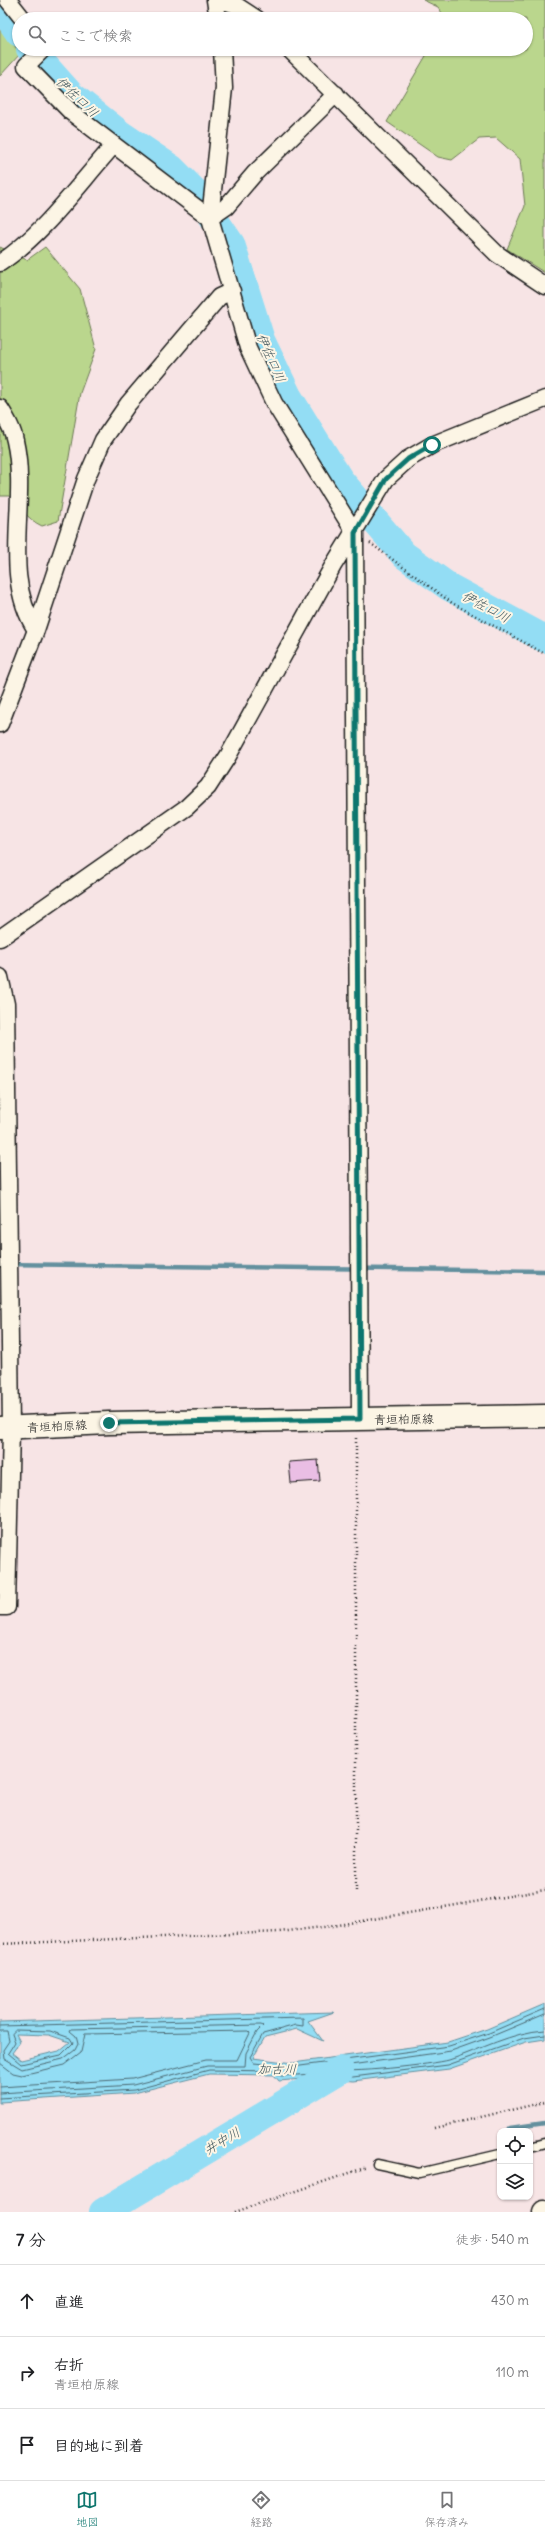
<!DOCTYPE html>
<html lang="ja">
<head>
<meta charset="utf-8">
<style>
	:root { --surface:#fff; --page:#f6f6f6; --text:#202124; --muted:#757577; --line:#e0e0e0; --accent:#0f766e }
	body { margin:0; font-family:Delius,"Klee One",sans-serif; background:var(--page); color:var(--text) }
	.controls { position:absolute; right:12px; bottom:12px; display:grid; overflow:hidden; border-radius:8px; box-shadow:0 1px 3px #0004 }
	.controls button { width:36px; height:36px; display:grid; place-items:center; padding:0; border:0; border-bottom:1px solid var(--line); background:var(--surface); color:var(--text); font:20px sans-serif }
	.stop { position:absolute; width:12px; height:12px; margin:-9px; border:3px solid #0f766e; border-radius:50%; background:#fff }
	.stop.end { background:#0f766e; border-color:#fff; box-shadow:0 1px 4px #0008 }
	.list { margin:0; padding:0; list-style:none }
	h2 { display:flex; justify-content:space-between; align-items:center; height:52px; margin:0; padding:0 16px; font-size:17px }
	h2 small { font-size:13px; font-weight:400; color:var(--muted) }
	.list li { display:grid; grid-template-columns:26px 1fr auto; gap:12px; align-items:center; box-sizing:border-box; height:72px; padding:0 16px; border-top:1px solid var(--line) }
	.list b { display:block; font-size:15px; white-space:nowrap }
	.list p { margin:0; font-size:13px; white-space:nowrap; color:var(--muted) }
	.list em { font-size:13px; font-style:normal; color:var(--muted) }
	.icon { flex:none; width:22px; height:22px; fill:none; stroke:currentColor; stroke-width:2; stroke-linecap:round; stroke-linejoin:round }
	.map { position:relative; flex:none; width:545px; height:2212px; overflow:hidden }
	.search { position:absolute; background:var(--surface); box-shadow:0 1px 3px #0004; left:12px; right:12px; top:12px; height:44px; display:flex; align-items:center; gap:10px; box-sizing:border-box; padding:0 14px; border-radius:22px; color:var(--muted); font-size:15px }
	.sheet { height:268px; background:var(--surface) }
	nav { display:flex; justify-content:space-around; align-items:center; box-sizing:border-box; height:56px; border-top:1px solid var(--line); background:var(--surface); font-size:11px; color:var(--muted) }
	nav a { display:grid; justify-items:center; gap:2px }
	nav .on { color:var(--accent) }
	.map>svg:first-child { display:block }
	.green { fill:#bad68d; stroke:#6b7954 }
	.water { fill:#93ddf4; stroke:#63909e; fill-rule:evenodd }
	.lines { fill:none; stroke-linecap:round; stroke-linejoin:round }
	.shore { stroke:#4c6972; stroke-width:1 }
	.stream { stroke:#63909e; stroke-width:4.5 }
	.river { stroke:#93ddf4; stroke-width:28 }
	.building { fill:#eabee4; stroke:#1c1c1c }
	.lane-casing { stroke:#1c1c1c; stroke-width:11 }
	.street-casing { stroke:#1c1c1c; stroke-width:19 }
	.primary-casing { stroke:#1c1c1c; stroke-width:25 }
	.highway-casing { stroke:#1c1c1c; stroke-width:25 }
	.path { stroke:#1c1c1c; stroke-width:2.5; stroke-dasharray:1 3; stroke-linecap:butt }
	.lane { stroke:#fcf5e5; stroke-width:8 }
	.street { stroke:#fcf5e5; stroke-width:16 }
	.primary { stroke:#fcf5e5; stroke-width:22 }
	.highway { stroke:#fcf5e5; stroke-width:22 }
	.route { stroke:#0f766e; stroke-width:5 }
	.labels { text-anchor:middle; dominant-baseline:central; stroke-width:4; stroke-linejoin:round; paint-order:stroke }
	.street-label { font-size:12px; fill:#1c1c1c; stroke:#fcf5e5 }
	.water-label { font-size:13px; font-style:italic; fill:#40565d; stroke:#fcf5e5 }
</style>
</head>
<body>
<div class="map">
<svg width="545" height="2212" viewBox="0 0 545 2212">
	<rect width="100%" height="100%" fill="#f7e4e5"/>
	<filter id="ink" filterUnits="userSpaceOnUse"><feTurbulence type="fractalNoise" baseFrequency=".025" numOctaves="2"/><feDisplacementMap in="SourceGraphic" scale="8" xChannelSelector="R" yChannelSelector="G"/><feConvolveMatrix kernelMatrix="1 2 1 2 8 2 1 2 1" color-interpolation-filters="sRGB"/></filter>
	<g filter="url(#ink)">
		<path class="green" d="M 423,0 L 545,0 L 545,273 L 507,249 L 525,206 L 520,159 L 496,138 L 479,139 L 452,160 L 438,157 L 387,122 L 430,49 L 526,49 L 526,19 L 446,19 L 438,7 Z
			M 0,24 L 20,54 L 0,76 Z
			M 0,247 L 27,260 L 45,247 L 80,289 L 96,349 L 80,393 L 58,521 L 42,526 C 25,518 23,508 9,496 L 0,496 Z"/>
		<path class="water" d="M 545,2004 L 545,2039 L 526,2042 L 449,2069 L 353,2081 L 313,2078 L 279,2081 L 274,2075 L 209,2074 L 134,2093 L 0,2102 L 0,2022 L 334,2012 L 308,2021 L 323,2041 L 297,2029 L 265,2037 L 253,2058 L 293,2063 L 448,2042 L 487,2029 ZM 16,2034 L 49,2035 L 70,2042 L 59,2051 L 21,2060 L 12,2053 L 20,2042 Z"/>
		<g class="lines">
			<path class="shore" d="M 545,2014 L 490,2037 L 451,2051 L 336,2067 L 334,2069 C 343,2075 435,2064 449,2060 C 480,2050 512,2032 545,2030
				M 0,2026 L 303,2018 L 303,2026 L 296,2025 L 263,2034 L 250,2057 L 254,2063 L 293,2067 L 449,2046 L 489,2033 L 545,2009
				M 16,2030 L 50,2031 L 70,2038 L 73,2043 L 61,2055 L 21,2064 L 8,2053 L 15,2042 L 12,2034 Z
				M 0,2031 L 7,2031 L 9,2041 L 3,2050 L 4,2058 L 22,2069 L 63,2059 L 75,2050 L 78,2044 L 76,2036 L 70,2031 L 71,2029 L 261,2025 L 263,2026 L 257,2032 L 246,2053 L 245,2066 L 207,2066 L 133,2085 L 0,2093
				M 0,2063 L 13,2073 L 22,2075 L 64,2065 L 81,2052 L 85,2034 L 248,2031 L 250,2033 L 237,2060 L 206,2060 L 132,2079 L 0,2087
				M 0,2098 L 134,2090 L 209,2070 L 274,2071 L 281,2076 L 313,2074 L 353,2077 L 448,2065 L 524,2038 L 545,2035"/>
			<path class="stream" d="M 0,1264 L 545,1271
				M 509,2131 L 510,2128 L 545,2123"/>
			<path class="river" d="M 0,5 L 19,33
				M 30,49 L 71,95 L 119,133 L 171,168 L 198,195 L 231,244 L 261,340 L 288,396 L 340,480 L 404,555 L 449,587 L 545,639
				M 103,2212 L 340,2070"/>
		</g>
		<path class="building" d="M 318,1460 L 320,1481 L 291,1483 L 289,1462 Z"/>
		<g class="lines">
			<defs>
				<path id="lane" d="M 530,2147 L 545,2143
					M 377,2164 L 419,2173 L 500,2154"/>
				<path id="street" d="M 8,0 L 23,19
					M 215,0 L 218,19
					M 219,0 L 234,4 L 257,19
					M 43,49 L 26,66 L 72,113 L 210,218
					M 222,49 L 224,88 L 210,218 L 248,348 L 274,403 L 355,533 L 360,1419
					M 289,49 L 497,254 L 545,286
					M 210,218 L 226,207 L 255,173 L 336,94
					M 0,263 C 44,234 78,185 113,146
					M 0,408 C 6,418 13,429 15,441 C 29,502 0,575 36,630
					M 0,724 L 36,630 L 86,479 L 103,440 L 128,404 L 219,297 L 232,291
					M 0,938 L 187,807 L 208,787 L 228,756 L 334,564 L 386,479 L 408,459 L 432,445 L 545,399
					M 0,977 L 6,1004 L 11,1428 L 7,1607 L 0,1607"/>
				<path id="primary" d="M 0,1428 L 109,1423 L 545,1416"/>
				<path id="highway" d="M 544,2212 L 545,2212"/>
			</defs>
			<use href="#lane" class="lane-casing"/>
			<use href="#street" class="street-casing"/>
			<use href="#primary" class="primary-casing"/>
			<use href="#highway" class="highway-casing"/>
			<path class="path" d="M 370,543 L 452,603 L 545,654
				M 356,1438 L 356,1891
				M 0,1944 L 279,1932 L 332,1926 L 545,1890
				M 434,2128 L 545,2102
				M 235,2212 L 367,2167"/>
			<use href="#lane" class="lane"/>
			<use href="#street" class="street"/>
			<use href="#primary" class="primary"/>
			<use href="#highway" class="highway"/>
		</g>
	</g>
	<g class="lines" filter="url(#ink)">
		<path class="route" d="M 109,1423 L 360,1419 L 355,533 L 386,479 L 408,459 L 432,445"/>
	</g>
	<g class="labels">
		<g class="street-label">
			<text transform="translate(404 1419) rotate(-1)">青垣柏原線</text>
			<text transform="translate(57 1426) rotate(-3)">青垣柏原線</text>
		</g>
		<g class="water-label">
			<text transform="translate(77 97) rotate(43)">伊佐口川</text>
			<text transform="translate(271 358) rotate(66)">伊佐口川</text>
			<text transform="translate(486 607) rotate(28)">伊佐口川</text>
			<text transform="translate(277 2069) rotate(1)">加古川</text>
			<text transform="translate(222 2141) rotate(-31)">井中川</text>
		</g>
	</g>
</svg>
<div class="controls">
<button><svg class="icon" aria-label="locate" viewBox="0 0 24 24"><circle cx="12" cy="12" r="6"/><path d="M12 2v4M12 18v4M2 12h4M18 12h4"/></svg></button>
<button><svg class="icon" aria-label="layers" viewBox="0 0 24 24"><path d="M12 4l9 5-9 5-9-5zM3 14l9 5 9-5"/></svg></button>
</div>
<div class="stop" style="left:432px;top:445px"></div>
<div class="stop end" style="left:109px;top:1423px"></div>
<div class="search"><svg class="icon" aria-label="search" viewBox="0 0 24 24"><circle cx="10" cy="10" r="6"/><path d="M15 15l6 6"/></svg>ここで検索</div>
</div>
<section class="sheet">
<h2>7 分<small>徒歩 · 540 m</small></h2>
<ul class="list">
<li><svg class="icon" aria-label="ahead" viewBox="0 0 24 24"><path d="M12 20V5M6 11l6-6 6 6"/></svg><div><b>直進</b></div><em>430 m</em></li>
<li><svg class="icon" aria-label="right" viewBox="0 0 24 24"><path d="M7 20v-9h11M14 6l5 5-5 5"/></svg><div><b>右折</b><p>青垣柏原線</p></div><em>110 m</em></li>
<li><svg class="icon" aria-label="arrive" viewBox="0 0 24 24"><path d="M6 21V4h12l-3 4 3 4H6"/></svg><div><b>目的地に到着</b></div></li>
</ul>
</section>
<nav>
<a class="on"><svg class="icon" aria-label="map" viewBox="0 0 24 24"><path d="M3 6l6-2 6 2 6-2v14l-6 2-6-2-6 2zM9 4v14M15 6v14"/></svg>地図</a>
<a><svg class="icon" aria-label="directions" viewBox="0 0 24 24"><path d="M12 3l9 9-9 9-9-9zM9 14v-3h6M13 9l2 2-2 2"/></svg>経路</a>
<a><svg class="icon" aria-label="saved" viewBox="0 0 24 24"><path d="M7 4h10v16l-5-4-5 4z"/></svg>保存済み</a>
</nav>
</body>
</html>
